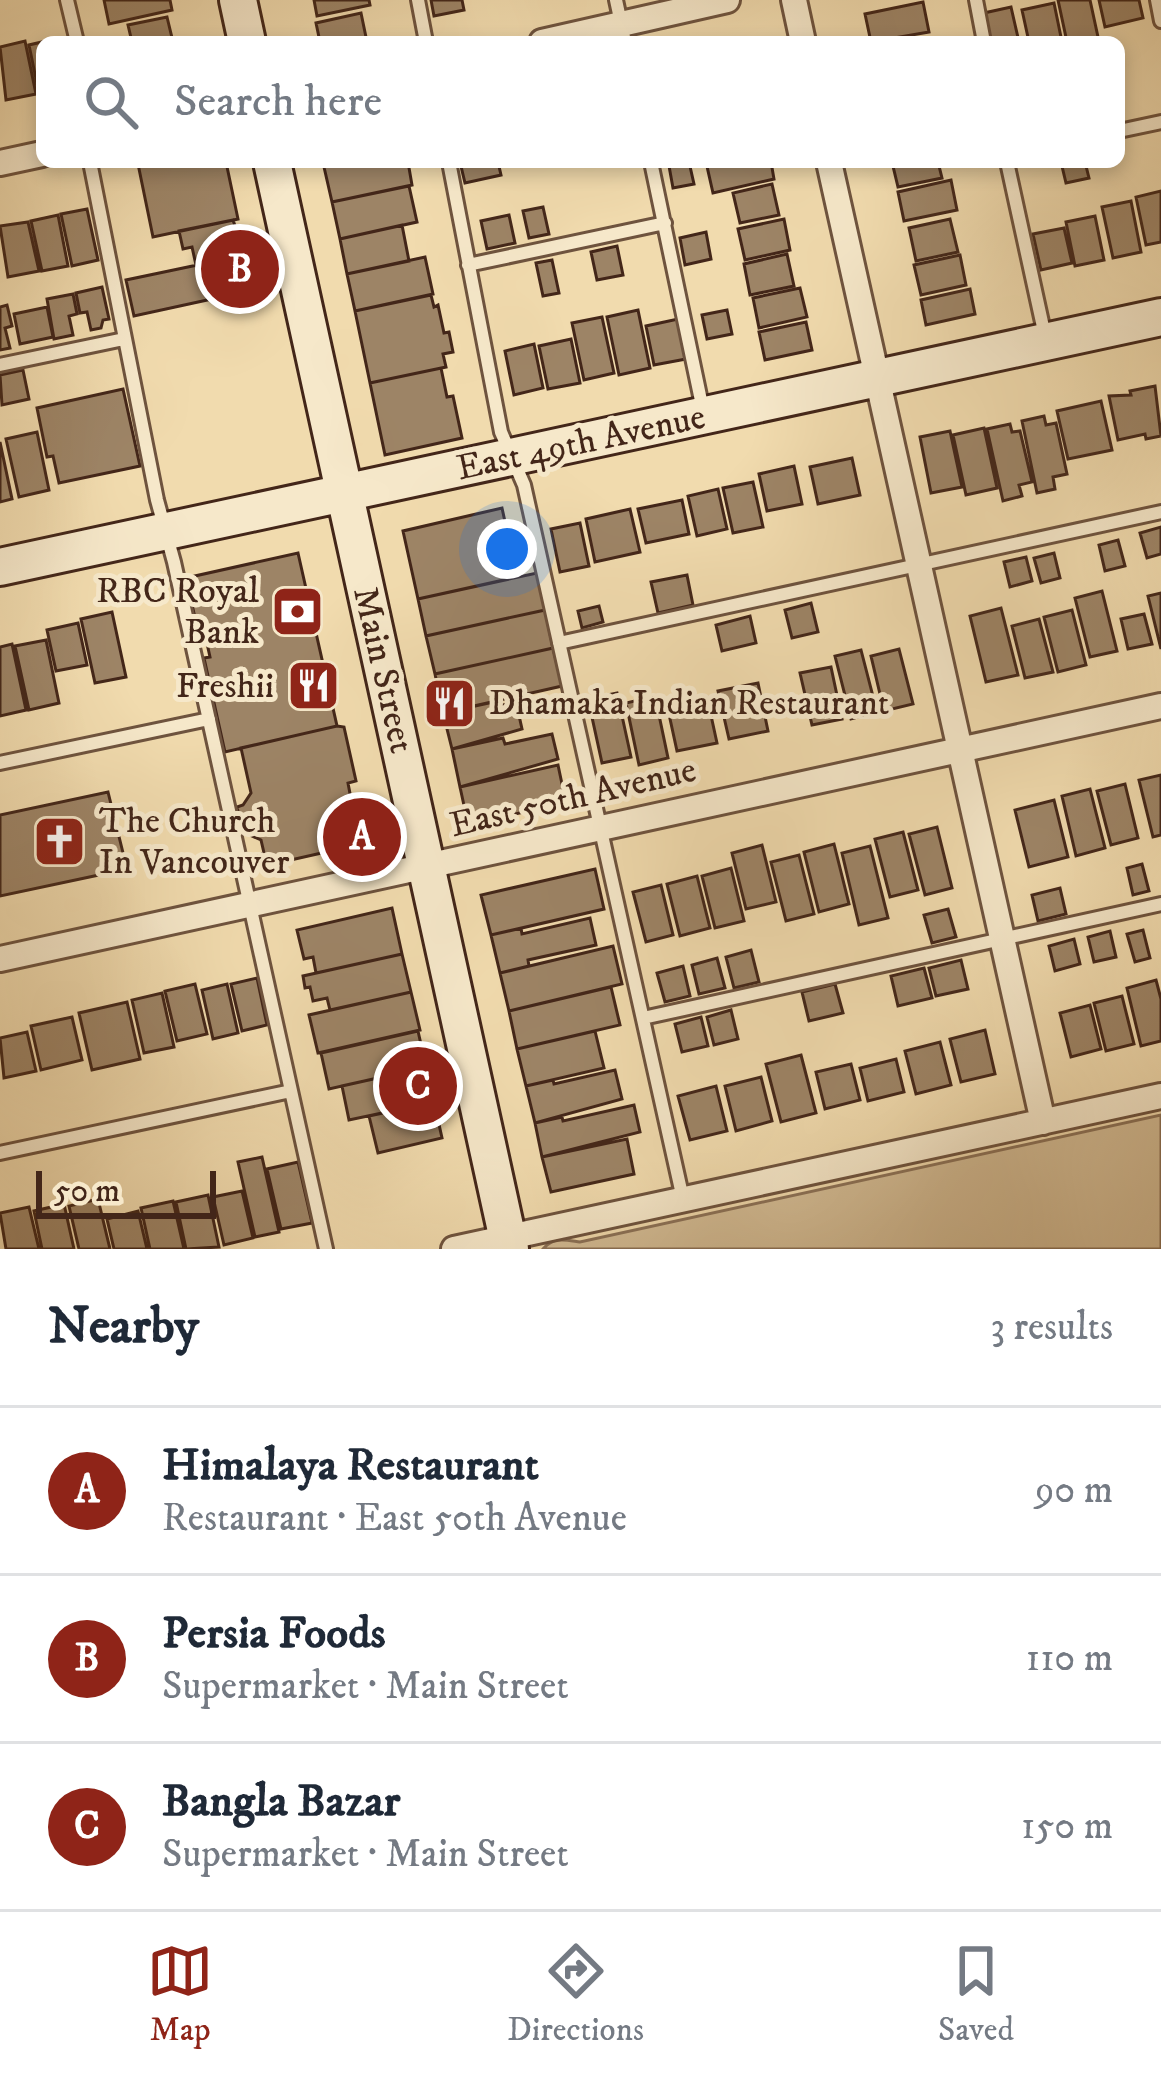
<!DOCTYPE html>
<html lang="en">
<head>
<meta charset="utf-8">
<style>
	:root { --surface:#fff; --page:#f6f6f7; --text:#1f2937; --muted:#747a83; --line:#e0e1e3; --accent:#8f2418 }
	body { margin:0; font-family:"IM FELL DW Pica",serif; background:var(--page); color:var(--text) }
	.scale { position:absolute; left:36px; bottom:30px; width:180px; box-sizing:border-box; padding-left:12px; border:6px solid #432619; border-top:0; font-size:33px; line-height:42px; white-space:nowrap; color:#432619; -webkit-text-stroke:9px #f6e8ca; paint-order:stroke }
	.you { position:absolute; left:507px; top:549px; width:42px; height:42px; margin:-30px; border:9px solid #fff; border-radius:50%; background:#1a73e8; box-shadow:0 0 0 18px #1a73e833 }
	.badge { display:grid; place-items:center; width:78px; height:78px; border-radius:50%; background:var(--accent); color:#fff; font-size:39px; font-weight:700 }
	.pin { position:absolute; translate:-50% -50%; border:6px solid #fff; box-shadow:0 3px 12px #0006 }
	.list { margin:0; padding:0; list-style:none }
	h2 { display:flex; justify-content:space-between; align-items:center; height:156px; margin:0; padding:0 48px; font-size:51px }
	h2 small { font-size:39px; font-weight:400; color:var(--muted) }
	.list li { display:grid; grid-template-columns:78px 1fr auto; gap:36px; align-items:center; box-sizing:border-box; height:168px; padding:0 48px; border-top:3px solid var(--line) }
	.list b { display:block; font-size:45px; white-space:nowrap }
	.list p { margin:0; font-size:39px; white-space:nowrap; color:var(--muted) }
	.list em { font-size:39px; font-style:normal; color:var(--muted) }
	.icon { flex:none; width:66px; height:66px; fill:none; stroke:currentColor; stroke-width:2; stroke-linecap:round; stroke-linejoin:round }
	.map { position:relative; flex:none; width:1161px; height:1249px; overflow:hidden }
	.search { position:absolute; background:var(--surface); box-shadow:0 6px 18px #0003; left:36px; right:36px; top:36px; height:132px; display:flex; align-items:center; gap:30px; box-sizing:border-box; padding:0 42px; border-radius:18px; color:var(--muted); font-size:45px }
	.sheet { height:660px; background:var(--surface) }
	nav { display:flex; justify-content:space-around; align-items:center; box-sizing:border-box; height:168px; border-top:3px solid var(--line); background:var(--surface); font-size:33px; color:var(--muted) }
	nav a { display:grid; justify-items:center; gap:6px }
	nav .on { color:var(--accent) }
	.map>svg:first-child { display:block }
	.green { fill:#d3bc95; stroke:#8b7157; stroke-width:3 }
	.building { fill:#9d8466; stroke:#432619; stroke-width:3 }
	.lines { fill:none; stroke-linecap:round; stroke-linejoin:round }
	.lane-casing { stroke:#6e533e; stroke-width:18 }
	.street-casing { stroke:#6e533e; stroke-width:30 }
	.secondary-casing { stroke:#432619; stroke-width:42 }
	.lane { stroke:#f6e8ca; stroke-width:12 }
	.street { stroke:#f6e8ca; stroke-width:24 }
	.secondary { stroke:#f6e8ca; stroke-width:36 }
	.labels { text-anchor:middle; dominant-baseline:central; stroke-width:10; stroke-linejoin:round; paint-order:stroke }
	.street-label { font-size:36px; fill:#432619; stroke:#f6e8ca }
	.poi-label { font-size:36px; fill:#432619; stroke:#f6e8ca; text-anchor:end }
</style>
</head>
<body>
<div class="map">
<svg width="1161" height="1249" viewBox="0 0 1161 1249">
	<rect width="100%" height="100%" fill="#f1dbae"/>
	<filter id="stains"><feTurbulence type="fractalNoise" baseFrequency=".00167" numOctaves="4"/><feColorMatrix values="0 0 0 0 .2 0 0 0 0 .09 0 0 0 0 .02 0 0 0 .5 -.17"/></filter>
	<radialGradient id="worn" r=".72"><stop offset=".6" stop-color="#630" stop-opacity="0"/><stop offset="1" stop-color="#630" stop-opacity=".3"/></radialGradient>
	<path class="green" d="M 1161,1115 L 1161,1249 L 543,1249 C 554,1236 566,1240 580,1242 Z"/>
	<path class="building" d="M 104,0 L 170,0 L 172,10 L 109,24 Z
		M 314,0 L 369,0 L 370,5 L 317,16 Z
		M 431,0 L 462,0 L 464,10 L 434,16 Z
		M 1058,0 L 1090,0 L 1098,37 L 1067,42 Z
		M 1099,0 L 1139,0 L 1143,18 L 1105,27 Z
		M 923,2 L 929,32 L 871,42 L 865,14 Z
		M 1054,3 L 1062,42 L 1029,42 L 1022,10 Z
		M 1011,7 L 1019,42 L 990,42 L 984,13 Z
		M 361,13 L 367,42 L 320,42 L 316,23 Z
		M 167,17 L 173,42 L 132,42 L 128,25 Z
		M 25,41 L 36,94 L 6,100 L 0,47 Z
		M 42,42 L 42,83 L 37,84 L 29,45 Z
		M 147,162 L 226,162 L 238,219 L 153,237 L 138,164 Z
		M 347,162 L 408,162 L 412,185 L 332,202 L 324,167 Z
		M 460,162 L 498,162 L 501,175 L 465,183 Z
		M 689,162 L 694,184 L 673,188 L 669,166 Z
		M 706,162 L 771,162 L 774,179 L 713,193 Z
		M 892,162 L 938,162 L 942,178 L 898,187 Z
		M 1061,162 L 1085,162 L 1089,178 L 1066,183 Z
		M 951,180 L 957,210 L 904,221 L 898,192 Z
		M 772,184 L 779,215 L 740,223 L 733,193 Z
		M 409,186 L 417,222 L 340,239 L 332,202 Z
		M 1161,191 L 1161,242 L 1146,245 L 1136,197 Z
		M 1131,201 L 1141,252 L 1113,258 L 1102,207 Z
		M 543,207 L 549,234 L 529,238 L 523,211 Z
		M 87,209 L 98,260 L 72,266 L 61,214 Z
		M 58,215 L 68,266 L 42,271 L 31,221 Z
		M 509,215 L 515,243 L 487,249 L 481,221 Z
		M 1095,216 L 1104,260 L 1075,266 L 1066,222 Z
		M 784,219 L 790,250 L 745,260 L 738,229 Z
		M 950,219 L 958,252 L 916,261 L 909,228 Z
		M 233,220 L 245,255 L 196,265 L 192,247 L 183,249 L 179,231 Z
		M 28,222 L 39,271 L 8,277 L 0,226 Z
		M 402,225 L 409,261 L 347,274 L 340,239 Z
		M 1064,228 L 1072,263 L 1041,270 L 1033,234 Z
		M 706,232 L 711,259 L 685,265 L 680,238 Z
		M 617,246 L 623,275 L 597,280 L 591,252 Z
		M 787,254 L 794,286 L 750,295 L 744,264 Z
		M 245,255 L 253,290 L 134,316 L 126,280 Z
		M 960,255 L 966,285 L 921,295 L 914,265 Z
		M 425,257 L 433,294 L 355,311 L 347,274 Z
		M 552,260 L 559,293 L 543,296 L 536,263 Z
		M 102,287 L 109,319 L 103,320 L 101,328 L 91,330 L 87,312 L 80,313 L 76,293 Z
		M 800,288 L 807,317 L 759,328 L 753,298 Z
		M 970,289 L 975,314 L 926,325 L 921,300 Z
		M 73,294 L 77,314 L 69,316 L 73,335 L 54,339 L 47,299 Z
		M 431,295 L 434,307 L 438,305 L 444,333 L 449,332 L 453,352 L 443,354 L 446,367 L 370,383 L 355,311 Z
		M 7,305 L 12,326 L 5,328 L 10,348 L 0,350 L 0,307 Z
		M 47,307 L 53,337 L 20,344 L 14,314 Z
		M 638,310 L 650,368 L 619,375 L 607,317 Z
		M 727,310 L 732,334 L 707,339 L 702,315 Z
		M 602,317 L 614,373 L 584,380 L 572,323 Z
		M 678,319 L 686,359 L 654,365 L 646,326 Z
		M 806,322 L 812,350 L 765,360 L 759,332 Z
		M 571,339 L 580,383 L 548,389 L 539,346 Z
		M 534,344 L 543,388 L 514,395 L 505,351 Z
		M 441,368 L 447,397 L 453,396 L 462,438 L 385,455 L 370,383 Z
		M 23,370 L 29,399 L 2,405 L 0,375 Z
		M 1155,386 L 1161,436 L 1146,439 L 1145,434 L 1118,440 L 1109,396 L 1131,395 L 1130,391 Z
		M 123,389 L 140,466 L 59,483 L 53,456 L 47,457 L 37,408 Z
		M 1101,401 L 1112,450 L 1068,459 L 1057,411 Z
		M 1044,416 L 1046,425 L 1056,423 L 1067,474 L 1053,477 L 1055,489 L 1037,493 L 1022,421 Z
		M 1010,424 L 1012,432 L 1020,431 L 1032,482 L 1019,485 L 1022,496 L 1003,501 L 987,429 Z
		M 984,428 L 997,488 L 966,495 L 953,435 Z
		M 950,431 L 962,487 L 931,493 L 920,437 Z
		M 37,432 L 49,490 L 19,497 L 6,439 Z
		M 0,442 L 12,499 L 0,502 Z
		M 852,458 L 860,495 L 818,504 L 810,467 Z
		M 794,466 L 802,504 L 767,511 L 759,474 Z
		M 753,482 L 763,527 L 733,533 L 723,488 Z
		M 718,489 L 727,529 L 697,536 L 688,496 Z
		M 682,500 L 689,534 L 646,543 L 638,509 Z
		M 502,508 L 517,577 L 418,599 L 403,531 Z
		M 630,509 L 640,552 L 595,562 L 586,519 Z
		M 580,523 L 589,566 L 560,572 L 551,529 Z
		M 1161,527 L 1161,554 L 1147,558 L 1140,533 Z
		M 1118,540 L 1125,566 L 1105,571 L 1099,545 Z
		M 298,553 L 337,726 L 225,752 L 204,658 L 210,657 L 204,630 L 198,631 L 186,578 Z
		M 1054,553 L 1060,578 L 1041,583 L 1034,558 Z
		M 1026,557 L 1032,581 L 1010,587 L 1004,562 Z
		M 537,573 L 545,610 L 426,636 L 418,599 Z
		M 687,575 L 693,605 L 658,613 L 651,582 Z
		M 1102,591 L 1117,651 L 1090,657 L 1075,598 Z
		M 1161,593 L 1161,649 L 1148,596 Z
		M 811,603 L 818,632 L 792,638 L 785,610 Z
		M 599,606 L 603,622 L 582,628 L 578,611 Z
		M 1001,608 L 1018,675 L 986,682 L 970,616 Z
		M 545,610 L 553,648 L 435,674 L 426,636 Z
		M 1072,610 L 1086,665 L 1058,672 L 1044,617 Z
		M 112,612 L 126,677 L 95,683 L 81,619 Z
		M 1144,614 L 1152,644 L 1128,649 L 1121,619 Z
		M 750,616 L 756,643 L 722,651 L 716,625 Z
		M 1039,619 L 1053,672 L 1025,678 L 1012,626 Z
		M 78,623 L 87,665 L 56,671 L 47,630 Z
		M 46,640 L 59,703 L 29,710 L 15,646 Z
		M 12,644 L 26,710 L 0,716 L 0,647 Z
		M 553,648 L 562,686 L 443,713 L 435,674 Z
		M 899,649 L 913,704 L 884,711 L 871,656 Z
		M 861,650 L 877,712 L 851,719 L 835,656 Z
		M 831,667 L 842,719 L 812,725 L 800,673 Z
		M 758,683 L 768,731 L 729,739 L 718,691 Z
		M 617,693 L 631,757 L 602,763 L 588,699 Z
		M 655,696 L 668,758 L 639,765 L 626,703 Z
		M 707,697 L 717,743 L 677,751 L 667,705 Z
		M 498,701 L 499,706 L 516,702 L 522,729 L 452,749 L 443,713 Z
		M 337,726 L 344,727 L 356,781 L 348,783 L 352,804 L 361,801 L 370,842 L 260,867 L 258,855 L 264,853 L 261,840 L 243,832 L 237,807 L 243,805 L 251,793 L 241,748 Z
		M 552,734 L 558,759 L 460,787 L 452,749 L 503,738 L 505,744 Z
		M 558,765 L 566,803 L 468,824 L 460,787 Z
		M 1161,775 L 1161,835 L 1153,837 L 1139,780 Z
		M 1125,784 L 1138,838 L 1111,845 L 1097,791 Z
		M 1090,789 L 1105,848 L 1076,856 L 1062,796 Z
		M 108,792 L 127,869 L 0,896 L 0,815 Z
		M 1054,800 L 1068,857 L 1029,867 L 1015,810 Z
		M 937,827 L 952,888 L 925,895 L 909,834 Z
		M 903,832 L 918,890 L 890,897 L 875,839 Z
		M 834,844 L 849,904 L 819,912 L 804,852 Z
		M 762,845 L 776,902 L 746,909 L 732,853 Z
		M 870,846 L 888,918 L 859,925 L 842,853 Z
		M 799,855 L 814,914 L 786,921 L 771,862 Z
		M 1142,864 L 1149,891 L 1133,895 L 1127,868 Z
		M 731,868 L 744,921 L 715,928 L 702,876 Z
		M 595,869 L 604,909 L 491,935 L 481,895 Z
		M 697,876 L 710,928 L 680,936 L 667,884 Z
		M 661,885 L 673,935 L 646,942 L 633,892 Z
		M 1060,888 L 1066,914 L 1038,921 L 1032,895 Z
		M 392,908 L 402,954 L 316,973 L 313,957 L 304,959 L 297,930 Z
		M 948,909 L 956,937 L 932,943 L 924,915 Z
		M 590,918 L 596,945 L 528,960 L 529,966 L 500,973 L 491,935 L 521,928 L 522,934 Z
		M 1143,930 L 1150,958 L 1135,962 L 1127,934 Z
		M 1110,931 L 1116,957 L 1094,962 L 1088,937 Z
		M 1074,939 L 1080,964 L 1055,971 L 1049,946 Z
		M 613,946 L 622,984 L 509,1011 L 500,973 Z
		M 751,950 L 759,982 L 734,988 L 726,957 Z
		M 402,954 L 411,992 L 330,1010 L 327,998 L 313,1001 L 310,987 L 305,988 L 303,976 Z
		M 717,958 L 725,988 L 699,994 L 692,965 Z
		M 961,960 L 968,989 L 936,996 L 929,968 Z
		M 683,966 L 690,996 L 665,1002 L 657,973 Z
		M 924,968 L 932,998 L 898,1006 L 891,976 Z
		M 257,978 L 267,1025 L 242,1031 L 231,984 Z
		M 1156,980 L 1161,999 L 1161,1041 L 1141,1046 L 1127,988 Z
		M 195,984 L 207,1034 L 177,1041 L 165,991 Z
		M 227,984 L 238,1033 L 213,1039 L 202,990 Z
		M 835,984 L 843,1013 L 809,1021 L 802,992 Z
		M 611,987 L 620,1025 L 517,1049 L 509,1011 Z
		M 411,992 L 420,1030 L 318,1053 L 309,1015 Z
		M 162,993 L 174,1047 L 144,1053 L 132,1000 Z
		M 1122,996 L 1134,1044 L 1106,1051 L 1094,1003 Z
		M 127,1002 L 140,1059 L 92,1070 L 79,1013 Z
		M 1090,1005 L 1101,1049 L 1071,1057 L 1060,1013 Z
		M 731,1010 L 738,1039 L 714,1045 L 707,1017 Z
		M 72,1017 L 82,1060 L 41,1070 L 31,1026 Z
		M 701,1017 L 708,1046 L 682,1052 L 675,1024 Z
		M 985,1030 L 995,1074 L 961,1082 L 950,1039 Z
		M 418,1031 L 426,1067 L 329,1089 L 321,1053 Z
		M 595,1031 L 604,1068 L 526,1086 L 517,1049 Z
		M 27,1032 L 36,1071 L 4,1078 L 0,1038 Z
		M 940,1042 L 951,1085 L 916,1094 L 905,1051 Z
		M 801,1055 L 816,1113 L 781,1122 L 766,1064 Z
		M 896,1059 L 904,1092 L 868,1101 L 860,1068 Z
		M 851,1064 L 860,1100 L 825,1109 L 816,1072 Z
		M 427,1067 L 434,1102 L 349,1120 L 342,1086 Z
		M 615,1070 L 622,1099 L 535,1123 L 526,1086 L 553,1080 L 554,1084 Z
		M 761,1077 L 772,1121 L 736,1131 L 725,1086 Z
		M 716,1086 L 727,1131 L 690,1140 L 678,1096 Z
		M 434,1102 L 442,1138 L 378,1153 L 369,1116 Z
		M 634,1105 L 640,1132 L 542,1157 L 535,1123 L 562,1117 L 563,1121 Z
		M 627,1139 L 634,1174 L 551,1192 L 542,1157 Z
		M 262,1157 L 279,1232 L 255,1237 L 238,1162 Z
		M 298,1162 L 312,1223 L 281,1229 L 267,1169 Z
		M 242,1191 L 253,1238 L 224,1245 L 213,1197 Z
		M 208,1195 L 219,1247 L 186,1249 L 176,1202 Z
		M 98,1199 L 110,1249 L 79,1249 L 69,1206 Z
		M 173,1201 L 184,1249 L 150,1249 L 141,1208 Z
		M 64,1204 L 74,1249 L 42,1249 L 34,1211 Z
		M 29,1207 L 39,1249 L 6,1249 L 0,1213 Z
		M 138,1211 L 147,1249 L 114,1249 L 107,1219 Z"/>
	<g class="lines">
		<defs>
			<path id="lane" d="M 67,0 L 77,42
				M 418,0 L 426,42
				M 616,0 L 625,42
				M 976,0 L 984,42
				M 1157,0 L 1161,21
				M 1119,131 L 1161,122
				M 90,162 L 157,500 L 174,562 L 326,1249
				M 449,162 L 501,432 L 524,485 L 683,1199
				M 651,162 L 703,410
				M 1007,162 L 1045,336
				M 468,265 L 665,223
				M 0,365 L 124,339
				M 559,643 L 1161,512
				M 0,763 L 209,719
				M 643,1018 L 1161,904
				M 0,1153 L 291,1091"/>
			<path id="street" d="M 794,0 L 803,42
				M 542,42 L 727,0
				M 829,162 L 1043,1122
				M 0,163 L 42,154
				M 0,959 L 1161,706
				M 454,1249 L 1161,1096"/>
			<path id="secondary" d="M 238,0 L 247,42
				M 272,162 L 510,1249
				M 0,567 L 1161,317"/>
		</defs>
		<use href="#lane" class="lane-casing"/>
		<use href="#street" class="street-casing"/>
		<use href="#secondary" class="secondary-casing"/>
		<use href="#lane" class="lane"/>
		<use href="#street" class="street"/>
		<use href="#secondary" class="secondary"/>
	</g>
	<defs>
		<symbol id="bank-square" viewBox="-11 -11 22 22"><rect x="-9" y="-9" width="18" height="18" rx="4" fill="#8f2418" stroke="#f6e8ca"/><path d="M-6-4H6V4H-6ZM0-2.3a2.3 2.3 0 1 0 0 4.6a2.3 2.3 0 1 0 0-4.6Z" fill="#fff"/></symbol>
		<symbol id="restaurant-square" viewBox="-11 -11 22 22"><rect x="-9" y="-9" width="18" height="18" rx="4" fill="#8f2418" stroke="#f6e8ca"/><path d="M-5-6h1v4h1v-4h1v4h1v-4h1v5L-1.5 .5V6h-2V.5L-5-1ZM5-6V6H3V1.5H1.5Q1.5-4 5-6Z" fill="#fff"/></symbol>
		<symbol id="church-square" viewBox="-11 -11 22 22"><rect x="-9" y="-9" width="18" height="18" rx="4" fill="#8f2418" stroke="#f6e8ca"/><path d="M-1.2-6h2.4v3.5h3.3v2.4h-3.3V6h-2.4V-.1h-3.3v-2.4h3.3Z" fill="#fff"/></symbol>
	</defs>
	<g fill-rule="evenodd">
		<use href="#bank-square" x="268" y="582" width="59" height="59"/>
		<use href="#restaurant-square" x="284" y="656" width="59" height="59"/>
		<use href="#restaurant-square" x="420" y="674" width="59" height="59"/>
		<use href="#church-square" x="30" y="812" width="59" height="59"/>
	</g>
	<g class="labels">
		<g class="street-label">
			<text transform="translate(581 443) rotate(-12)">East 49th Avenue</text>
			<text transform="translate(383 670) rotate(77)">Main Street</text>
			<text transform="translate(573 798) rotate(-13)">East 50th Avenue</text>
		</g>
		<g class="poi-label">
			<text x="259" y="591">RBC Royal<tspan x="259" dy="41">Bank</tspan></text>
			<text x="274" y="686">Freshii</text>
			<text x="489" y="703" text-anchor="start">Dhamaka Indian Restaurant</text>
			<text x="99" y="821" text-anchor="start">The Church<tspan x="99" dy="41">In Vancouver</tspan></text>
		</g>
	</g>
	<rect width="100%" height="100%" filter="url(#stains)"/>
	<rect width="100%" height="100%" fill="url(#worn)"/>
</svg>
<div class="scale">50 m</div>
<div class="you"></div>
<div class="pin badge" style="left:362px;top:837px">A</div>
<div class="pin badge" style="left:240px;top:269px">B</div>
<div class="pin badge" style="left:418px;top:1086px">C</div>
<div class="search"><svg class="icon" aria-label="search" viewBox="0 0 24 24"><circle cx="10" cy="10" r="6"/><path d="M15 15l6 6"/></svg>Search here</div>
</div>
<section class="sheet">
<h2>Nearby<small>3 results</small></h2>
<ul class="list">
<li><span class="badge">A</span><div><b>Himalaya Restaurant</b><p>Restaurant · East 50th Avenue</p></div><em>90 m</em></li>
<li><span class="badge">B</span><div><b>Persia Foods</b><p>Supermarket · Main Street</p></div><em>110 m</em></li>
<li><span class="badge">C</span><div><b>Bangla Bazar</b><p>Supermarket · Main Street</p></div><em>150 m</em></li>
</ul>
</section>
<nav>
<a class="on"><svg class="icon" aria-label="map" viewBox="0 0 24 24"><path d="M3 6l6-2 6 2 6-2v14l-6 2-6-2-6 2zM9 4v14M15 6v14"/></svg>Map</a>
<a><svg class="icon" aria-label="directions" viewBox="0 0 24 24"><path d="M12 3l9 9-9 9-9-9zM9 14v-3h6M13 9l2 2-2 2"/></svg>Directions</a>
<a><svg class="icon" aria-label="saved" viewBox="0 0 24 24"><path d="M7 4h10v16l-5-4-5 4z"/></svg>Saved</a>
</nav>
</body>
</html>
